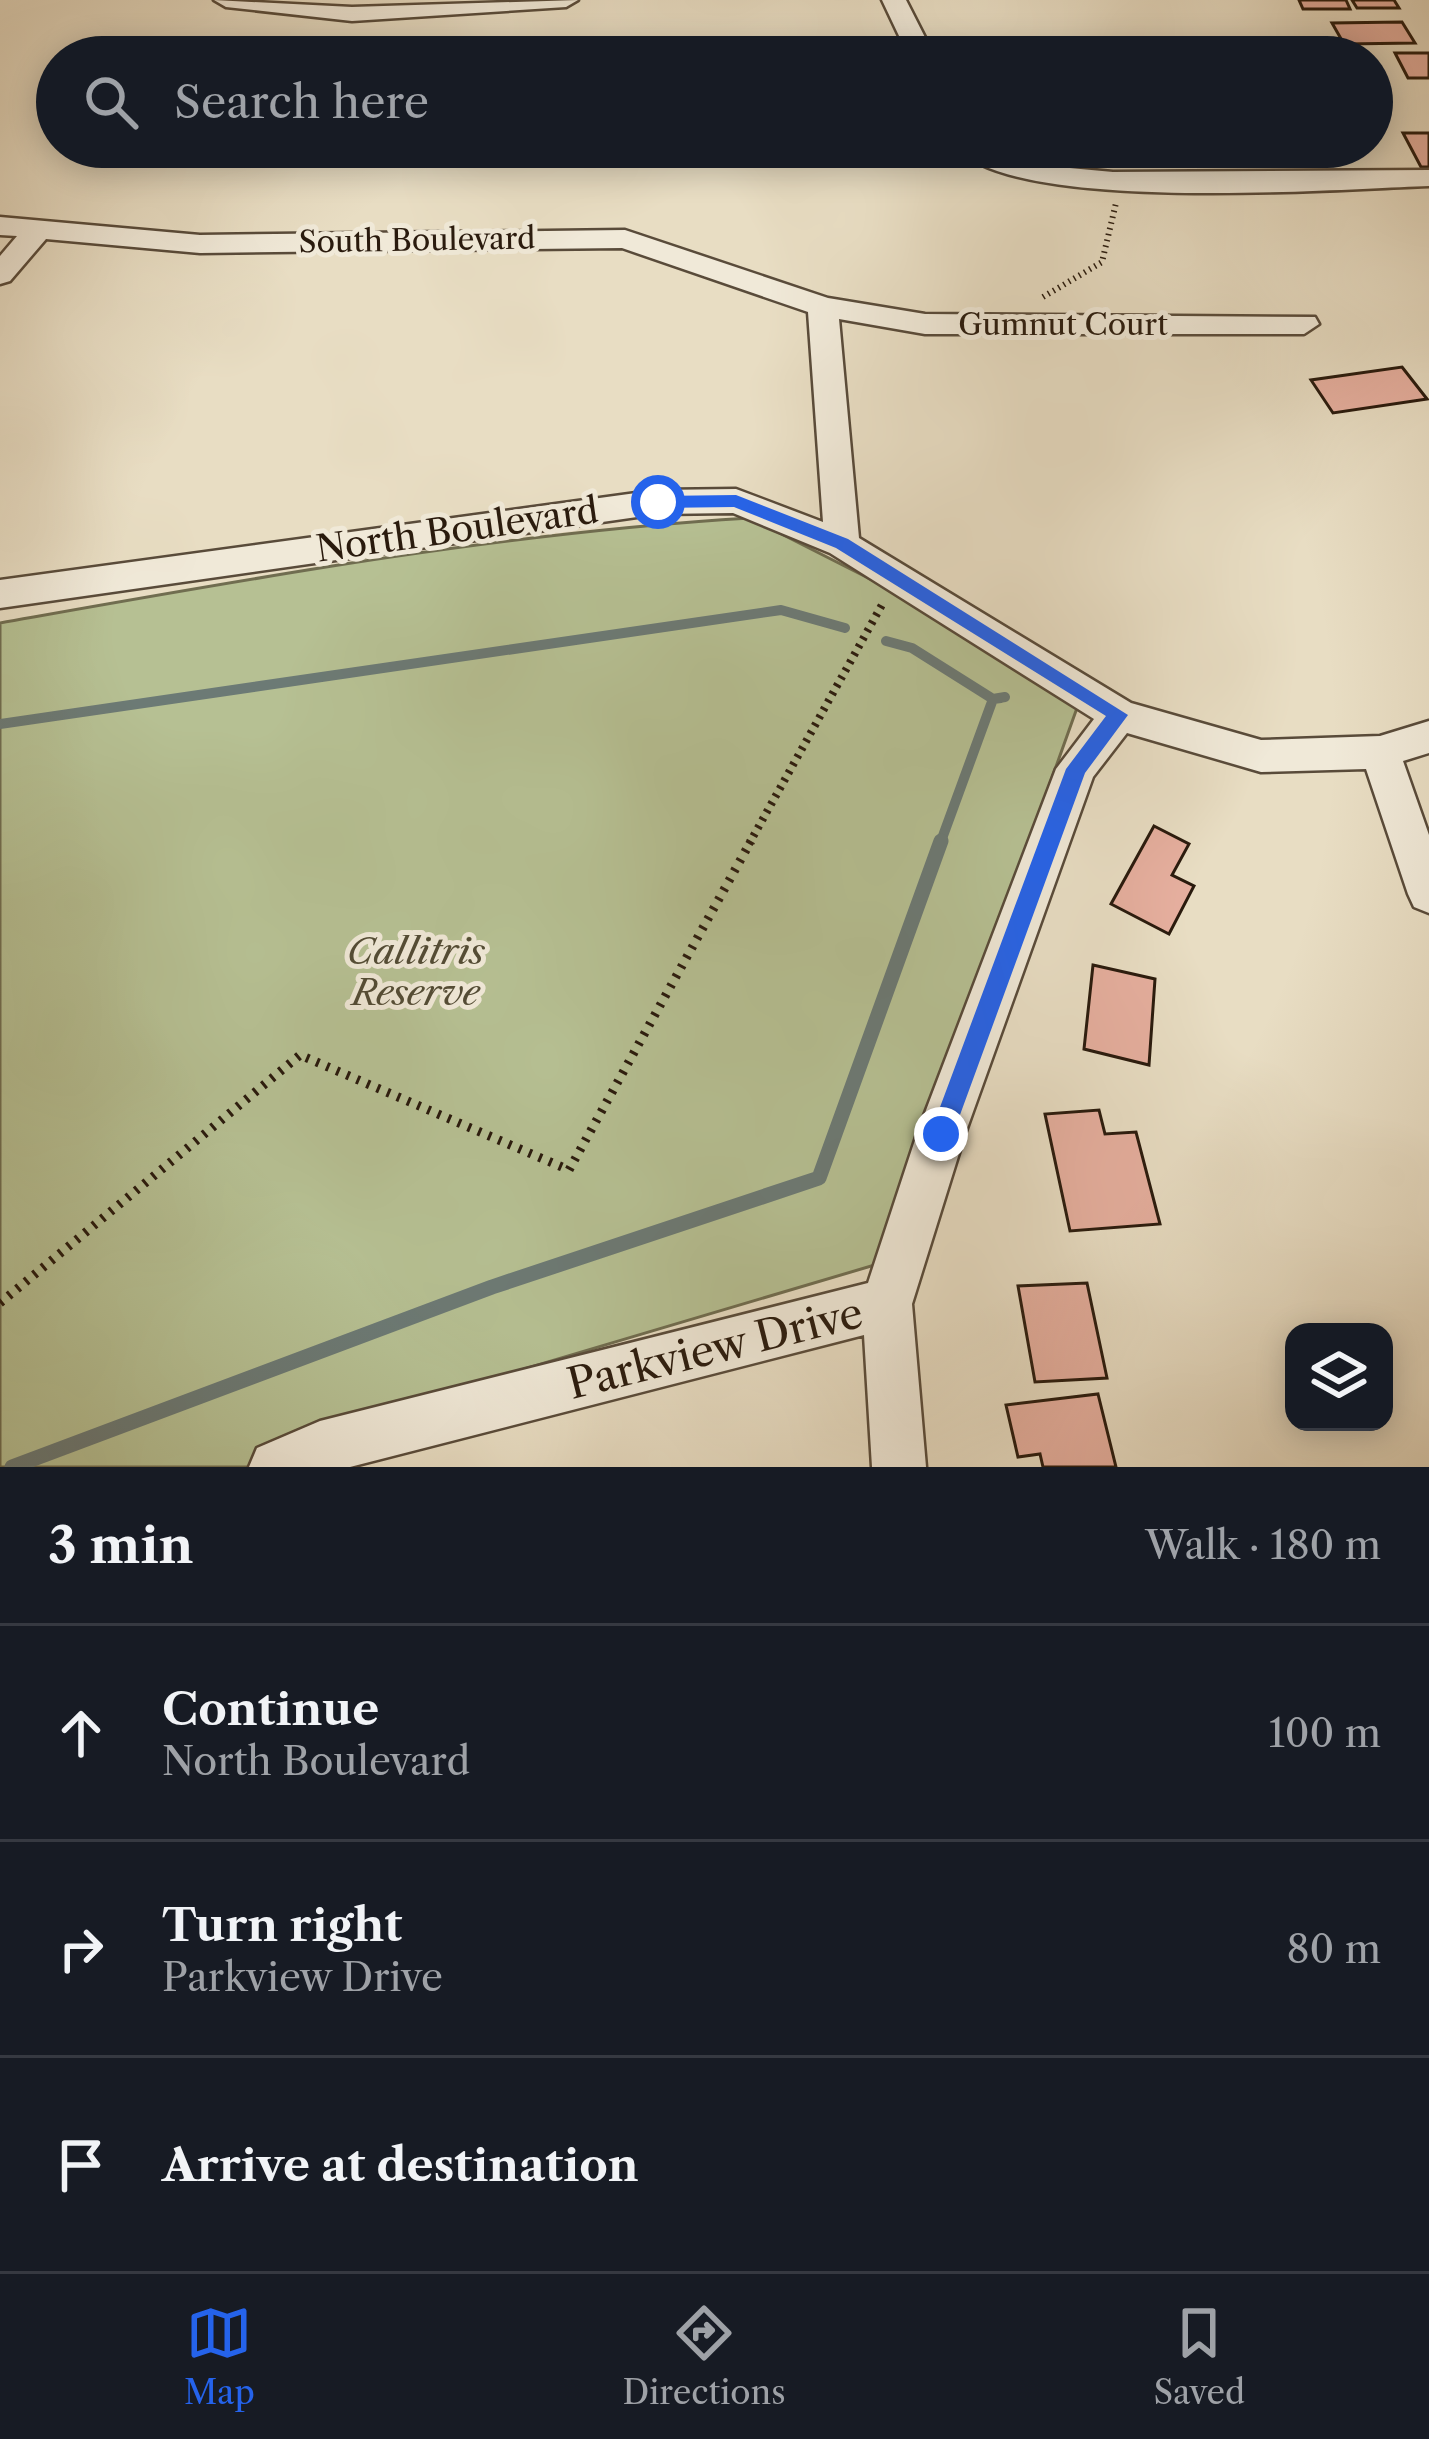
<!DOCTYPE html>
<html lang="en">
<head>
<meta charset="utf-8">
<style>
	:root { --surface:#171b24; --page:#242831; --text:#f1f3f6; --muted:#9ea1a6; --line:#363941; --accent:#2563eb }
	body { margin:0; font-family:"Libre Caslon Text",serif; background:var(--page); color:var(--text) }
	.controls { position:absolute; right:36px; bottom:36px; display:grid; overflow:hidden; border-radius:24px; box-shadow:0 6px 30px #0003 }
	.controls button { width:108px; height:108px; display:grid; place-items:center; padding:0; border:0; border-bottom:3px solid var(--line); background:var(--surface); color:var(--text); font:60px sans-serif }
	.stop { position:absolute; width:36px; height:36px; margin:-27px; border:9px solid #2563eb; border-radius:50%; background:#fff }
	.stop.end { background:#2563eb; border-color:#fff; box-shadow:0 3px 12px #0008 }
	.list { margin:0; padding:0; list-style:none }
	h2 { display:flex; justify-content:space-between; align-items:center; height:156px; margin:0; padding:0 48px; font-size:51px }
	h2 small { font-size:39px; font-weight:400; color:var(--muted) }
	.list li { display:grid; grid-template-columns:78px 1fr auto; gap:36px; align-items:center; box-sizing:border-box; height:216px; padding:0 48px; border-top:3px solid var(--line) }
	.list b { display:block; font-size:45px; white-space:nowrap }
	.list p { margin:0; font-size:39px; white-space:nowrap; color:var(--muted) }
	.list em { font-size:39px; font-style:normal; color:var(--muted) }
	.icon { flex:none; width:66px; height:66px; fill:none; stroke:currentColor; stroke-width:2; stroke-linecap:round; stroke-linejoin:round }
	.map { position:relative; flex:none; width:1429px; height:1467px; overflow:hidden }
	.search { position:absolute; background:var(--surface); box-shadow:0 6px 30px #0003; left:36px; right:36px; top:36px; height:132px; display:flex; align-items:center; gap:30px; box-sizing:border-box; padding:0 42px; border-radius:66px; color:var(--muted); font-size:45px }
	.sheet { height:804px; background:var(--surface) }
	nav { display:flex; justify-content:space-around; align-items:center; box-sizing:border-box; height:168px; border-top:3px solid var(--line); background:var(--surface); font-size:33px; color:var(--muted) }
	nav a { display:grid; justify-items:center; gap:6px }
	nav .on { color:var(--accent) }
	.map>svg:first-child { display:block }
	.green { fill:#b6c093; stroke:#706d50; stroke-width:3 }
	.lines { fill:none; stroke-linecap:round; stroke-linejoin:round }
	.stream-far1 { stroke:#6c7a75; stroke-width:10 }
	.stream { stroke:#6c7a75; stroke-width:15 }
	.building { fill:#e6af9f; stroke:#291a0d; stroke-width:3 }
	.street-casing { stroke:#594b3a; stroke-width:5 }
	.path-far2 { stroke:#291a0d; stroke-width:6; stroke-dasharray:1.5 4.5; stroke-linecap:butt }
	.path-far1 { stroke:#291a0d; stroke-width:8; stroke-dasharray:3 6; stroke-linecap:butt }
	.path { stroke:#291a0d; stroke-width:9; stroke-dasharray:3 8; stroke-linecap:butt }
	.street { fill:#f0e9d8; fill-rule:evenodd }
	.route { fill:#2563eb }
	.labels { text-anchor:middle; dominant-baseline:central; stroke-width:10; stroke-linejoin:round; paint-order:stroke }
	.far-street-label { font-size:30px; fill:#291a0d; stroke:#f0e9d8 }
	.street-label { font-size:36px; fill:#291a0d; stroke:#f0e9d8 }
	.park-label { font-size:36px; font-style:italic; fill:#534c35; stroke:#f0e9d8 }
	.near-street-label { font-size:42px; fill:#291a0d; stroke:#f0e9d8 }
</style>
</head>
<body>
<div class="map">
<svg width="1429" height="1467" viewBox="0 0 1429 1467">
	<rect width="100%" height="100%" fill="#e8ddc3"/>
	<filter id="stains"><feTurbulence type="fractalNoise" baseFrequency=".00167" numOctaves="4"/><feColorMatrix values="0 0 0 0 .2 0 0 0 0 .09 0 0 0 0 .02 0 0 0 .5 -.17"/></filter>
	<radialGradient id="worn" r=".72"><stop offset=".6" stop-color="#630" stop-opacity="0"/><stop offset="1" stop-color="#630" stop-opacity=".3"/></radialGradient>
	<path class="green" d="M 750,518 L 878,583 L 1077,708 L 878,1264 L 480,1382 L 254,1467 L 0,1467 L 0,623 C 248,579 499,533 750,518 Z"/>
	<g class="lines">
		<path class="stream-far1" d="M 886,641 L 912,648 L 993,699 L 1001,698
			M 0,724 L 781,610 L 845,628
			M 940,844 L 993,699 L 1005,697"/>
		<path class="stream" d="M 12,1467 L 492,1287 L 819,1178 L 941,841"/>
	</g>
	<path class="building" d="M 1299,0 L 1346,0 L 1350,9 L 1303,9 Z
		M 1352,0 L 1394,0 L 1399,8 L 1357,8 Z
		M 1402,22 L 1415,43 L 1344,44 L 1332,23 Z
		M 1395,53 L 1429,53 L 1429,78 L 1408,78 Z
		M 1403,133 L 1429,133 L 1429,167 L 1421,167 Z
		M 1402,367 L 1427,399 L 1333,413 L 1311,380 Z
		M 1154,826 L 1189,844 L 1172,875 L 1194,886 L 1169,934 L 1111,904 Z
		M 1093,965 L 1155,979 L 1149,1065 L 1084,1049 Z
		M 1099,1110 L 1105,1134 L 1136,1132 L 1160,1224 L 1070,1231 L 1045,1114 Z
		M 1087,1283 L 1107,1378 L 1035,1382 L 1018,1286 Z
		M 1098,1394 L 1116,1467 L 1043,1467 L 1040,1454 L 1018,1457 L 1006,1405 Z"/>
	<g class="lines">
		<defs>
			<path id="street" d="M 214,0 L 352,7 L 578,0 L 566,7 L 352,21 L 226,7 Z
				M 882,0 L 906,0 L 935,57 L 909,57 Z
				M 956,147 L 989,147 L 1007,158 L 1048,166 L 1113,172 L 1429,170 L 1429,186 C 1337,189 1014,214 956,147 Z
				M 0,217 L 200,235 L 625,230 L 828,298 L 925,314 L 1315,317 L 1319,324 L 1304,334 L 925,334 L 839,319 L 859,538 L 1131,703 L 1261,740 L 1380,736 L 1429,721 L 1429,753 L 1403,761 L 1429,835 L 1429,913 L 1414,907 L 1408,894 L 1366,769 L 1261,772 L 1127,733 L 1093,777 L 965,1134 L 912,1304 L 926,1467 L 872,1467 L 864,1335 L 350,1467 L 249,1467 L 257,1448 L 320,1421 L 868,1283 L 917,1134 L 1056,769 L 1094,719 L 830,553 L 733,513 L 658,514 L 0,608 L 0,580 L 658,490 L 736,489 L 823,522 L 808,312 L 622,248 L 200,253 L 46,239 L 10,281 L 0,284 L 0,256 L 17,236 L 0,235 Z"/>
		</defs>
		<use href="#street" class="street-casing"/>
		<path class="path-far2" d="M 1043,297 L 1102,262 L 1116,203"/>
		<path class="path-far1" d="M 749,844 L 883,603"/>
		<path class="path" d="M 0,1303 L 300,1055 L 569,1170 L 751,841"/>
		<use href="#street" class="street"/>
	</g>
	<path class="route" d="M 736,495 L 848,539 L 1128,715 L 1085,773 L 953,1134 L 941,1145 L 930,1134 L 1066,769 L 1106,716 L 836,548 L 734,507 L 658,508 L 650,502 L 658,496 Z"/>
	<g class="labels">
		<g class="far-street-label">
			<text transform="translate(417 240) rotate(-1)">South Boulevard</text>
			<text x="1063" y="324">Gumnut Court</text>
		</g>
		<g class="street-label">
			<text transform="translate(457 529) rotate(-8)">North Boulevard</text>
		</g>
		<g class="park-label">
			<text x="416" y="951">Callitris<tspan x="416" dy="41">Reserve</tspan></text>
		</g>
		<g class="near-street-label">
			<text transform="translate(715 1348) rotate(-14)">Parkview Drive</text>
		</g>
	</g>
	<rect width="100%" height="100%" filter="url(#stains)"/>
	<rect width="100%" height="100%" fill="url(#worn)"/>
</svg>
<div class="controls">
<button><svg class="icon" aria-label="layers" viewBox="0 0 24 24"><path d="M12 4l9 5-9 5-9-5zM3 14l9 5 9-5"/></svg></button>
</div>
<div class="stop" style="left:658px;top:502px"></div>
<div class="stop end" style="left:941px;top:1134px"></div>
<div class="search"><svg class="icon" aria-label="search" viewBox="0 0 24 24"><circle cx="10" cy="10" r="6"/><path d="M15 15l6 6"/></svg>Search here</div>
</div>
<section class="sheet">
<h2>3 min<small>Walk · 180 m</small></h2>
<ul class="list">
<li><svg class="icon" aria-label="ahead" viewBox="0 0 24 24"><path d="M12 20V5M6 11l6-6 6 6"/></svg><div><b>Continue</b><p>North Boulevard</p></div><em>100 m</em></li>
<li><svg class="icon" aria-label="right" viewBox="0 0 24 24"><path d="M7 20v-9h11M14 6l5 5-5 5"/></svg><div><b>Turn right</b><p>Parkview Drive</p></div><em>80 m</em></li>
<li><svg class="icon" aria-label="arrive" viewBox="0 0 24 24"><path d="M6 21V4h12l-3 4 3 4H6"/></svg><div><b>Arrive at destination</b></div></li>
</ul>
</section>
<nav>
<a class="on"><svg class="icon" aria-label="map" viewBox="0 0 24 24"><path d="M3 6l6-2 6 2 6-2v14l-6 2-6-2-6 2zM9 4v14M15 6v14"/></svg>Map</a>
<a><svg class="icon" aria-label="directions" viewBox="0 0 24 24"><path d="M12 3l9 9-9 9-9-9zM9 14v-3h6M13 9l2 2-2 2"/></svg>Directions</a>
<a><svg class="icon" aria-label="saved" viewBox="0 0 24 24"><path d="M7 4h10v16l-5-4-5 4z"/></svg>Saved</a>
</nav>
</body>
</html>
